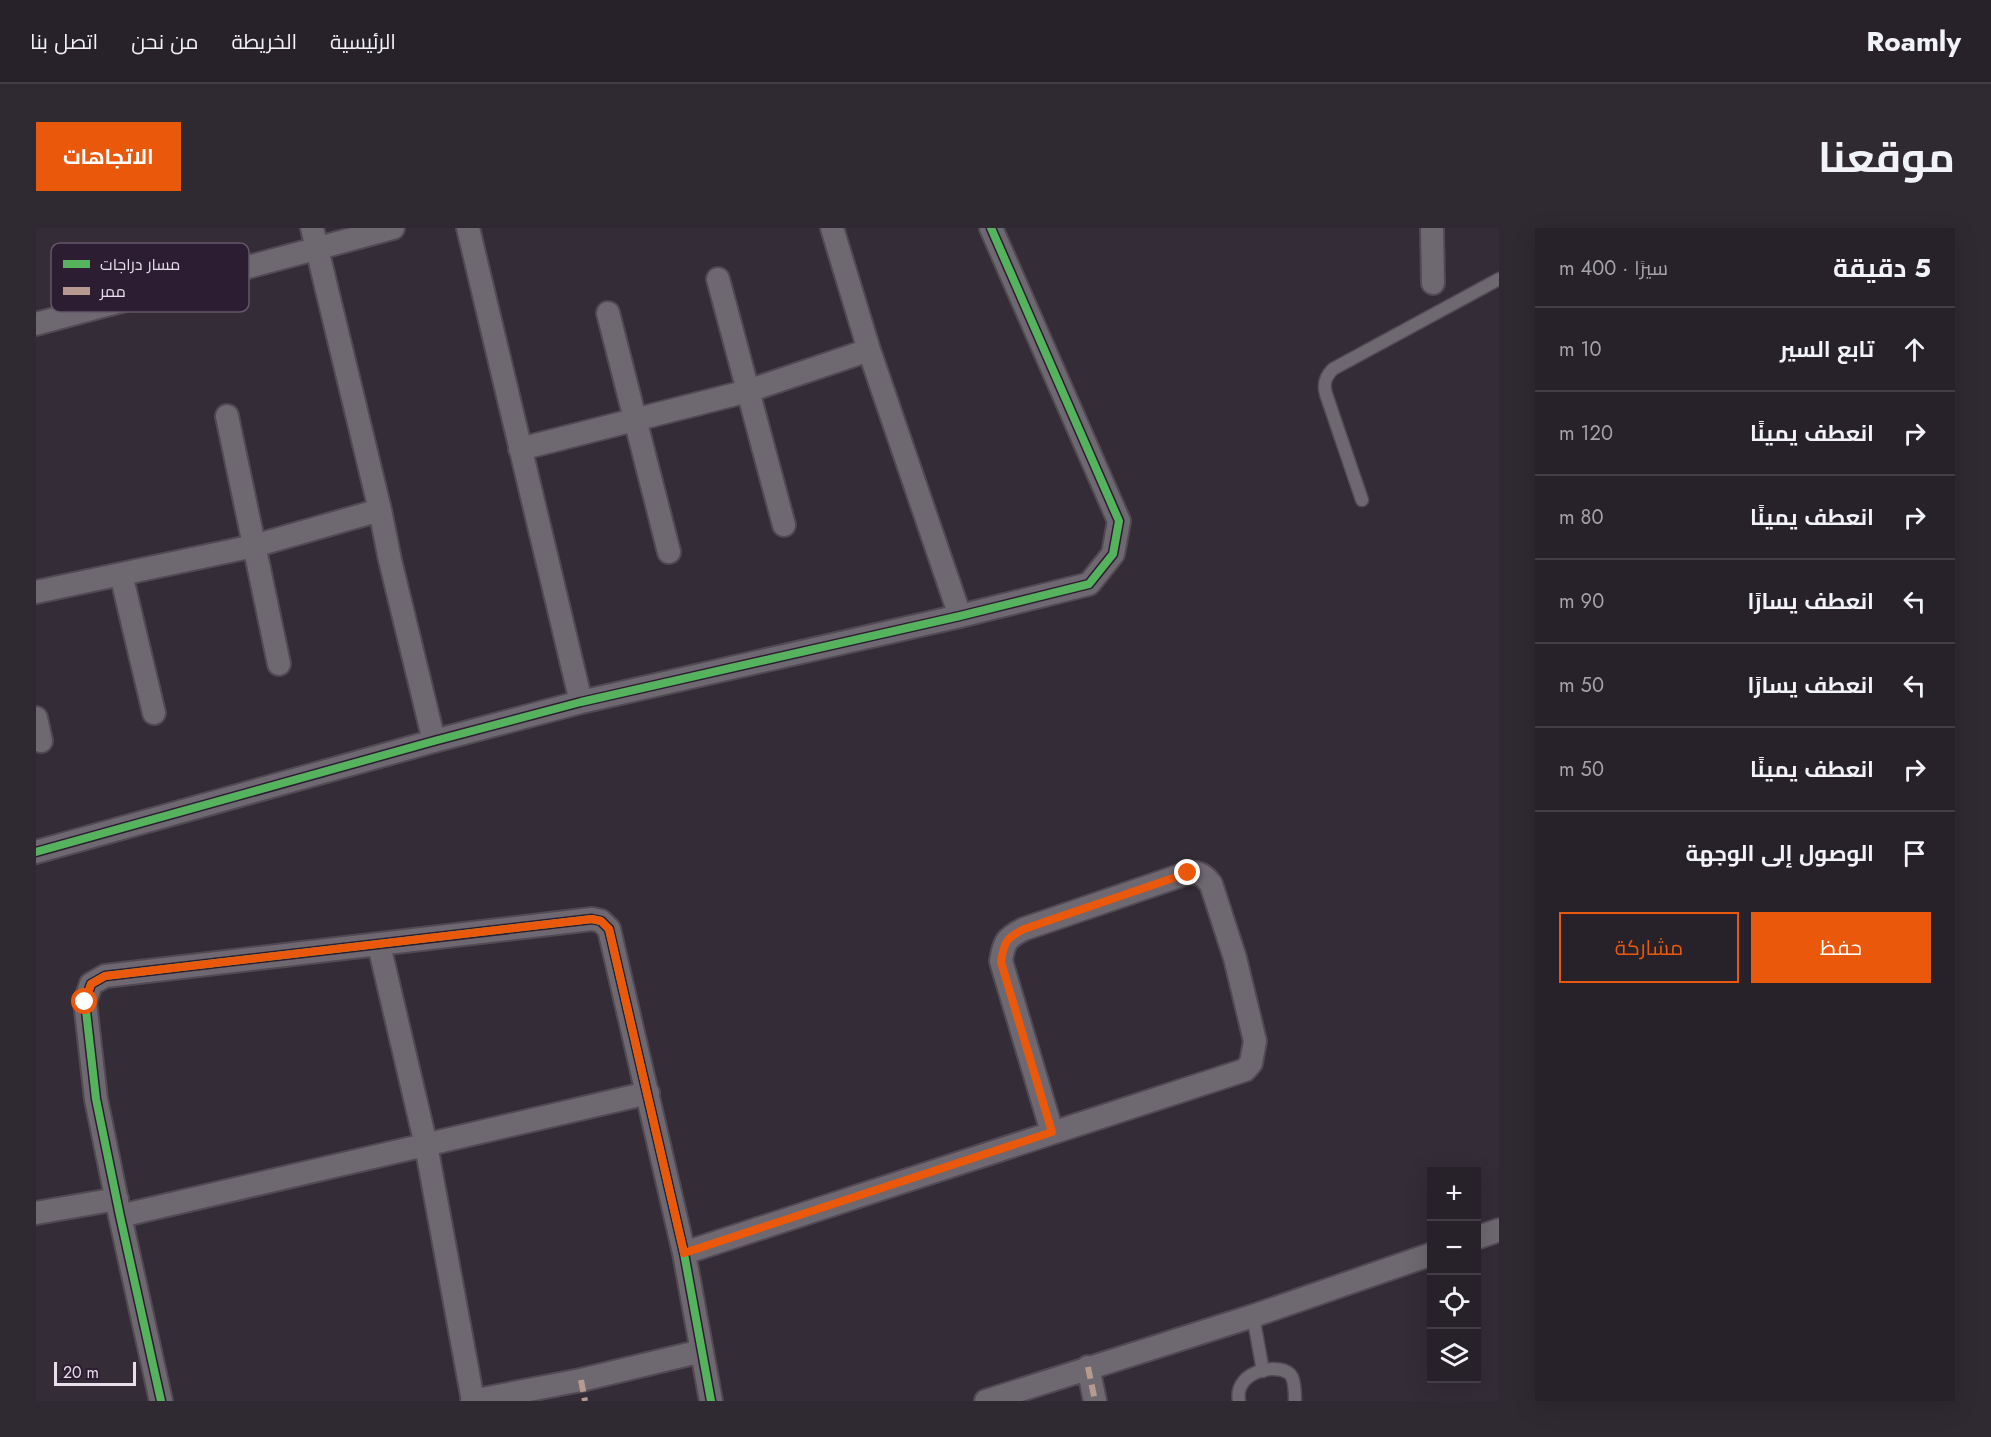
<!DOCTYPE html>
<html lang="ar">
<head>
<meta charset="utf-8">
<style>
	:root { --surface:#272129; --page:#2f2931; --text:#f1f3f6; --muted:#a4a3a8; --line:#433e46; --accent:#ea580c }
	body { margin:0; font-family:Jost,Cairo,sans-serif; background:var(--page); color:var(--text); direction:rtl }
	.controls { position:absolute; right:18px; bottom:18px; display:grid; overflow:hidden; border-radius:0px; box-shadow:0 6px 24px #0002 }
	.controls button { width:54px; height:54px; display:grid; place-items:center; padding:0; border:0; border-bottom:2px solid var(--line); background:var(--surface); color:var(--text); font:30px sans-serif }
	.scale { position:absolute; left:18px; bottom:15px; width:82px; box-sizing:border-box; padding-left:6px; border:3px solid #e8deec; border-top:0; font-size:16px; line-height:21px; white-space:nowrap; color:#e8deec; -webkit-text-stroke:4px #2c1d32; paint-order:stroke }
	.stop { position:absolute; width:18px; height:18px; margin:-14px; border:4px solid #ea580c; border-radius:50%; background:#fff }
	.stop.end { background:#ea580c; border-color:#fff; box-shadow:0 2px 6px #0008 }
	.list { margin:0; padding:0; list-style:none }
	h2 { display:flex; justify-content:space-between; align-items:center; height:78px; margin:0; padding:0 24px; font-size:26px }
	h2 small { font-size:20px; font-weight:400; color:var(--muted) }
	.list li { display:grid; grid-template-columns:39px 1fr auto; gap:18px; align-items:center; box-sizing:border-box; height:84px; padding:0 24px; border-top:2px solid var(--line) }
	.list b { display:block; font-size:22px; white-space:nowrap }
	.list em { font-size:20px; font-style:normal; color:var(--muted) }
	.actions { display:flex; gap:12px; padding:18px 24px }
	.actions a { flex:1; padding:14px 0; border:2px solid var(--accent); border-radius:0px; text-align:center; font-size:21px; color:var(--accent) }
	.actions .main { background:var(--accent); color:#fff }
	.icon { flex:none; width:33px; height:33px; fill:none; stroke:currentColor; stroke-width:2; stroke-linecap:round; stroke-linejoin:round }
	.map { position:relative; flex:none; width:1463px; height:1173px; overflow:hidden; direction:ltr; border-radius:0px }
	header { display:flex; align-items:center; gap:36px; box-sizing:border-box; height:84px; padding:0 30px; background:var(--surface); border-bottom:2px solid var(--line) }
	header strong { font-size:28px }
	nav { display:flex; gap:33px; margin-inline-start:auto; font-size:21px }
	.intro { display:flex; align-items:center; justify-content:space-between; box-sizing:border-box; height:144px; padding:0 36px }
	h1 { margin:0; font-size:42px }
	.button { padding:15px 27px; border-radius:0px; background:var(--accent); color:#fff; font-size:21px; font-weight:700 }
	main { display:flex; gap:36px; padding:0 36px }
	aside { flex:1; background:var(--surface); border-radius:0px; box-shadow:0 6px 24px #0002 }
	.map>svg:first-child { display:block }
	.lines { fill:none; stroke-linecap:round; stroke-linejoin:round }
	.service-casing { stroke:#514a53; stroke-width:15 }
	.minor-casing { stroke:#514a53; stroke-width:26 }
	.service { stroke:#6e6870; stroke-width:12 }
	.minor { stroke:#6e6870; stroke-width:22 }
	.quiet { stroke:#b69a8f; stroke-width:6; stroke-dasharray:12 6; stroke-linecap:butt }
	.cycleway-casing { stroke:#2c1d32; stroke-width:11 }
	.cycleway { stroke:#56b35d; stroke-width:8 }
	.route { stroke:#ea580c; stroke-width:8 }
	.key { fill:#2c1d32; stroke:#64576a; stroke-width:1.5 }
	.key-label { font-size:16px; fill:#e8deec }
</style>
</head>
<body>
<header>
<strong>Roamly</strong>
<nav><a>الرئيسية</a><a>الخريطة</a><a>من نحن</a><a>اتصل بنا</a></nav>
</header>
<div class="intro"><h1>موقعنا</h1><a class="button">الاتجاهات</a></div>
<main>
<aside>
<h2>5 دقيقة<small>سيرًا · 400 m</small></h2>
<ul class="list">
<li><svg class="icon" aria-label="ahead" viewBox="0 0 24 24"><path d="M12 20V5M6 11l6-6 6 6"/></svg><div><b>تابع السير</b></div><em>10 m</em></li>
<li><svg class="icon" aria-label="right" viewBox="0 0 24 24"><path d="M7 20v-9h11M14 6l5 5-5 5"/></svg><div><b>انعطف يمينًا</b></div><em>120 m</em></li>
<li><svg class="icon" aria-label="right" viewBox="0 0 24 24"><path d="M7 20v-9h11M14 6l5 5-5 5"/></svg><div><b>انعطف يمينًا</b></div><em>80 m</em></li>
<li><svg class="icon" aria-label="left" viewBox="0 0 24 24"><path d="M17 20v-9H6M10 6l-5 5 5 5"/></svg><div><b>انعطف يسارًا</b></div><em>90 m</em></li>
<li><svg class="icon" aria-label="left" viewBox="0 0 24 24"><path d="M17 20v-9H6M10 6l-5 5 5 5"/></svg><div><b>انعطف يسارًا</b></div><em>50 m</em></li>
<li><svg class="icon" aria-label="right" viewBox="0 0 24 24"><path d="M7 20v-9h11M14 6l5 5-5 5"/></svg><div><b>انعطف يمينًا</b></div><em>50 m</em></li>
<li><svg class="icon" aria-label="arrive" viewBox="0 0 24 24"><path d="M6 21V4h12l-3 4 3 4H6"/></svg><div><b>الوصول إلى الوجهة</b></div></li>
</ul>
<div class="actions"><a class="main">حفظ</a><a>مشاركة</a></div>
</aside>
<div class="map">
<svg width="1463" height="1173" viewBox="0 0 1463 1173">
	<rect width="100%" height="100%" fill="#342c37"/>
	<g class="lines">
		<defs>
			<path id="service" d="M 1326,272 L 1290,166 C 1287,156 1289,149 1297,141 L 1463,51
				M 1217,1088 L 1227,1143
				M 1203,1173 C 1197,1141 1248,1133 1256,1149 C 1259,1156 1259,1166 1259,1173"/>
			<path id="minor" d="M 276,0 L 344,282
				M 432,0 L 545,474
				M 796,0 L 833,122 L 924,388
				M 1396,0 L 1397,55
				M 682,51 L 748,297
				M 572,85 L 633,324
				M 0,96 L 357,0
				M 191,188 L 243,436
				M 484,221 L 712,163 L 833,122
				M 85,346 L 118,485
				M 0,364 L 218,318 L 344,282 L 354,332 L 398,513
				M 0,490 L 5,513
				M 0,624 L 398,513 L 545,474 L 924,388 L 1053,356 L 1077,326 L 1083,293 L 955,0
				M 343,717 L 390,917 L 437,1173
				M 0,985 L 81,971
				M 84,988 L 612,865
				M 1440,1010 L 1463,1002
				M 648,1025 L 1209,842 L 1215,835 L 1219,813 L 1199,730 L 1175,656 C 1168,647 1163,644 1152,645 L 988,701 C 970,710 968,714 965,733 L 1016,904
				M 1052,1139 L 1059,1173
				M 125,1173 L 84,988 L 60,871 L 49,774 L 55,756 L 69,748 L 556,691 L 565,693 L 573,701 L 648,1025 L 675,1173
				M 436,1173 L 545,1152 L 666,1123
				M 950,1173 L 1217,1088 L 1396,1026"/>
		</defs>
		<use href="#service" class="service-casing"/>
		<use href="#minor" class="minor-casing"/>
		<use href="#service" class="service"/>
		<use href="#minor" class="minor"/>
		<path class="quiet" d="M 1052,1139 L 1059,1173
			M 545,1152 L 549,1173"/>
		<defs>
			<path id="cycleway" d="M 0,624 L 398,513 L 545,474 L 924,388 L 1053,356 L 1077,326 L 1083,293 L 955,0
				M 125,1173 L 84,988 L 60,871 L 49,774 L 55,756 L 69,748 L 556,691 L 565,693 L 573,701 L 648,1025 L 675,1173"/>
		</defs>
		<use href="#cycleway" class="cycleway-casing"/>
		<use href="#cycleway" class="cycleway"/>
	</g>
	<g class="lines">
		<path class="route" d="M 49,774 L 55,756 L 69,748 L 556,691 L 565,693 L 573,701 L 648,1025 L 1016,904 L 965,734 C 968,714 970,710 988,701 L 1152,645"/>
	</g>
	<rect x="15" y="15" width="198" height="69" rx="9" class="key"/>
	<rect x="27" y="32" width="27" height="8" fill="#56b35d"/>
	<rect x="27" y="59" width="27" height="8" fill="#b69a8f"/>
	<g class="key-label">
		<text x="64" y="42">مسار دراجات</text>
		<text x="64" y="69">ممر</text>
	</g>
</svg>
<div class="controls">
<button>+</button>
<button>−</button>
<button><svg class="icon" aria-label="locate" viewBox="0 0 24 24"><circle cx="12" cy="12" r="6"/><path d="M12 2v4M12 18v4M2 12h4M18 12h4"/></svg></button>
<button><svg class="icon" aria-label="layers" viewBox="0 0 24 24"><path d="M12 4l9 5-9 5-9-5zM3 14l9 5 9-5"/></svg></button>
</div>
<div class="scale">20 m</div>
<div class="stop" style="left:49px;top:774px"></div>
<div class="stop end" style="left:1152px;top:645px"></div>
</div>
</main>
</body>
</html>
